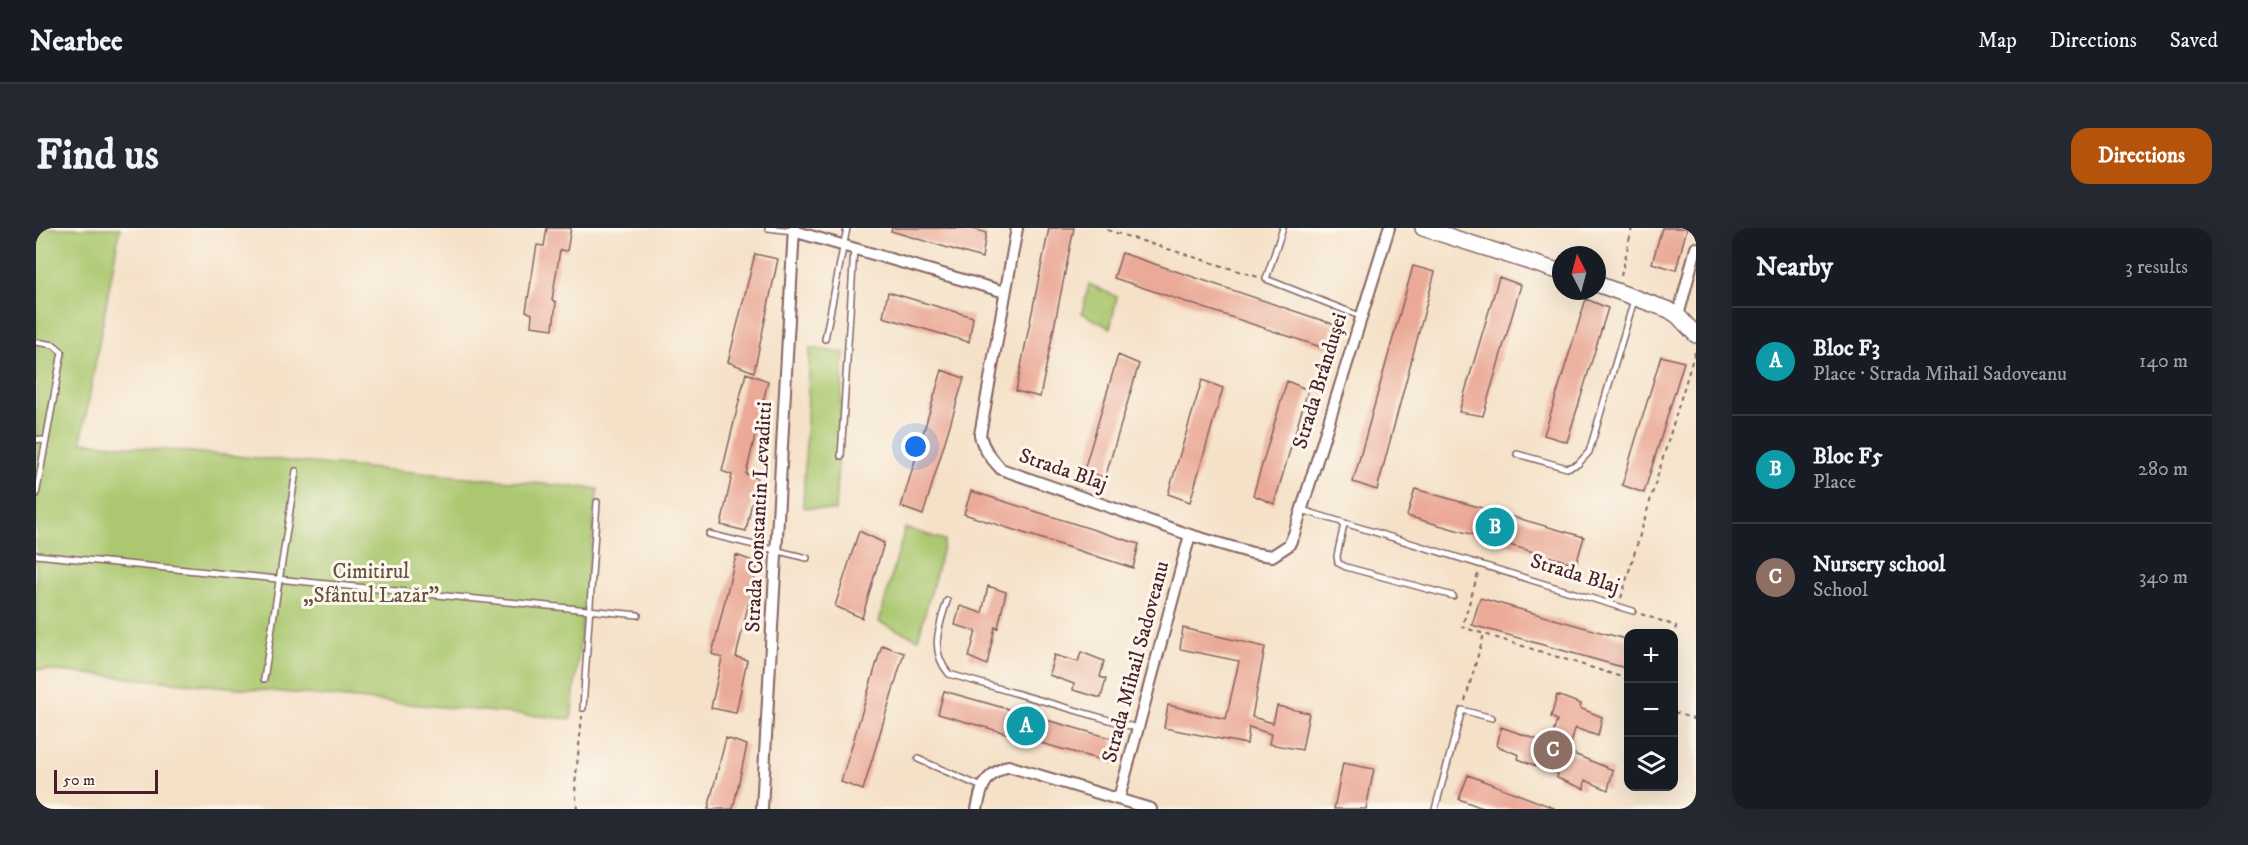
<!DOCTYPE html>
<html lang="en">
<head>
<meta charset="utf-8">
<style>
	:root { --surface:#171b24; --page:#242831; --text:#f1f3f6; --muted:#9ea1a6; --line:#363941; --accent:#b45309 }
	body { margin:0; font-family:"IM FELL DW Pica",serif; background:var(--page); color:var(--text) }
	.controls { position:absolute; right:18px; bottom:18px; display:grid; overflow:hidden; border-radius:12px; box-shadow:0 6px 24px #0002 }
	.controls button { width:54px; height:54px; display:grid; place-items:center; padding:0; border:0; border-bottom:2px solid var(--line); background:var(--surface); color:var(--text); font:30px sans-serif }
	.compass { position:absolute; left:1516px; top:18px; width:54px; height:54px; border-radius:50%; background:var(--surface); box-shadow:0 6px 24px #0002; rotate:354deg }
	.scale { position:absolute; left:18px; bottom:15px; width:104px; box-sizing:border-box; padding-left:6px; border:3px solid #4a1f2b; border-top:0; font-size:16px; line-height:21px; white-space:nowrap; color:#4a1f2b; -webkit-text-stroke:4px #fbf7ec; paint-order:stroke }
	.you { position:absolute; left:880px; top:219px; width:21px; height:21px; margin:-15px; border:4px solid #fff; border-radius:50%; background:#1a73e8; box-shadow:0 0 0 9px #1a73e833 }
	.badge { display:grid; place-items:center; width:39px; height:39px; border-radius:50%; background:var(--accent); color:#fff; font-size:20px; font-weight:700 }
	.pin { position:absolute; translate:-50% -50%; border:3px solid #fff; box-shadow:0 2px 6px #0006 }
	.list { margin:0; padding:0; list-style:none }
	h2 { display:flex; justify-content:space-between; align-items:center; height:78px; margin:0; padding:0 24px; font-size:26px }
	h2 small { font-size:20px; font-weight:400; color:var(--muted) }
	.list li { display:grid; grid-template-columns:39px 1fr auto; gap:18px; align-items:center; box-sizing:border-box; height:108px; padding:0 24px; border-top:2px solid var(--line) }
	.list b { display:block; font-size:22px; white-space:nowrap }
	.list p { margin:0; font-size:20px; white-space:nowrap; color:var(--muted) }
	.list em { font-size:20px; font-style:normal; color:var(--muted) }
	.icon { flex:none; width:33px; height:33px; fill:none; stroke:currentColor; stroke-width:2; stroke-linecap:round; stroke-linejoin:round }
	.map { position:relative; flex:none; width:1660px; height:581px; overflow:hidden; border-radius:18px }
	header { display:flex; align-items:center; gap:36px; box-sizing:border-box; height:84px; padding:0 30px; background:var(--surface); border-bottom:2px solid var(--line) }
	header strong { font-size:28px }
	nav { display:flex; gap:33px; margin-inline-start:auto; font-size:21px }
	.intro { display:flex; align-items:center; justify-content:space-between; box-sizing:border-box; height:144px; padding:0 36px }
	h1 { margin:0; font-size:42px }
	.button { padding:15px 27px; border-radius:18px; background:var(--accent); color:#fff; font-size:21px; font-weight:700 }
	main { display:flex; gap:36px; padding:0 36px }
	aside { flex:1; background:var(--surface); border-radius:18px; box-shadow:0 6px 24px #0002 }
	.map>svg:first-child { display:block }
	.green { fill:#abc86f; stroke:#7a744d; stroke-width:1.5 }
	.building { fill:#ebaa98 }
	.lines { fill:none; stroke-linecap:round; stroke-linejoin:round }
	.lane-casing { stroke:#866362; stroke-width:8 }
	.street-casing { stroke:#866362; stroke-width:14 }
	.secondary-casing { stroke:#866362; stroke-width:18 }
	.path { stroke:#866362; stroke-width:2; stroke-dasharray:4.5 4.5; stroke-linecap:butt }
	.lane { stroke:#fff; stroke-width:5 }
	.street { stroke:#fff; stroke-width:10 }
	.secondary { stroke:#fff; stroke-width:15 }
	.labels { text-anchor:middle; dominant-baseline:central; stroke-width:6; stroke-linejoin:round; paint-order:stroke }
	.street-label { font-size:21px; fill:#4a1f2b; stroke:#fbf7ec }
	.park-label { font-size:21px; fill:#67523f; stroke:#fbf7ec }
</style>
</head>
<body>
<header>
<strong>Nearbee</strong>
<nav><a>Map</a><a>Directions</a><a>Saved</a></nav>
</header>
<div class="intro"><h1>Find us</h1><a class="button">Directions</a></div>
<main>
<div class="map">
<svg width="1660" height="581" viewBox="0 0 1660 581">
	<rect width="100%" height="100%" fill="#fbf7ec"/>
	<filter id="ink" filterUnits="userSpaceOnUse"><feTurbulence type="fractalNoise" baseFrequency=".0167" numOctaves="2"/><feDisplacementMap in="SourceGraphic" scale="12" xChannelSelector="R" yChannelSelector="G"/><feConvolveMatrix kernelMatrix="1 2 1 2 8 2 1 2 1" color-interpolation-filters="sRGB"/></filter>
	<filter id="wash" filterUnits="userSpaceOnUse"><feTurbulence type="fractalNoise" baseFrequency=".008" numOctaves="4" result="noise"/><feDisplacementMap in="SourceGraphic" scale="24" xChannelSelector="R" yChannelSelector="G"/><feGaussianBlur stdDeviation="1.35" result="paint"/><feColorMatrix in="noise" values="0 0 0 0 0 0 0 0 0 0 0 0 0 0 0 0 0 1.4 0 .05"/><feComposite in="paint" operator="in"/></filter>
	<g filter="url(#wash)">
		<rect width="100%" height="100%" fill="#f5e1c8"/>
		<path class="green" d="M 0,0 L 84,0 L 45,214 L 562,261 L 535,491 L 0,441 Z
			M 1053,56 L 1081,69 L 1074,100 L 1046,85 Z
			M 774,120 L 808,125 L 799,283 L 767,279 Z
			M 869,300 L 909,312 L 882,411 L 843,394 Z"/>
		<g id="blocks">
			<path class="building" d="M 511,0 L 535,0 L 531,23 L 524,22 L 516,72 L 520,74 L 517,101 L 495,98 L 496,86 L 490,83 L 501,17 L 508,18 Z
				M 856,0 L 935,0 L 950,5 L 946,30 L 855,3 Z
				M 1013,0 L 1038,0 L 1004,169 L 980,163 Z
				M 1626,0 L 1651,0 L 1640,42 L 1616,35 Z
				M 1086,25 L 1297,96 L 1291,121 L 1078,50 Z
				M 719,26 L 742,31 L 718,144 L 692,134 Z
				M 1377,38 L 1399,44 L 1341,262 L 1317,254 Z
				M 1463,49 L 1485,57 L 1447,188 L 1423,184 Z
				M 852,64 L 937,89 L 933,114 L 847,89 Z
				M 1550,71 L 1572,80 L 1531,214 L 1508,207 Z
				M 1082,127 L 1103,136 L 1069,250 L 1048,242 Z
				M 1625,128 L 1648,134 L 1608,265 L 1586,257 Z
				M 906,142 L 928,150 L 887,287 L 865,279 Z
				M 710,145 L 732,153 L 710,246 L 721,250 L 710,303 L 685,297 L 696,247 L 686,243 Z
				M 1166,152 L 1187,160 L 1154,274 L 1132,266 Z
				M 1251,153 L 1272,162 L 1238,276 L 1217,267 Z
				M 1379,261 L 1548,309 L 1540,336 L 1371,288 Z
				M 935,263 L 1103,316 L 1097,340 L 928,286 Z
				M 823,303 L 848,315 L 826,390 L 799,378 Z
				M 700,327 L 722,335 L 700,429 L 711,432 L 700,485 L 675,480 L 686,430 L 676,426 Z
				M 952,358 L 970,364 L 962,400 L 959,399 L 951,437 L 933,429 L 940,403 L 919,397 L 924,378 L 946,385 Z
				M 1444,370 L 1593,412 L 1593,441 L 1436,397 Z
				M 1147,400 L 1229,419 L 1216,489 L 1237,495 L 1241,478 L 1273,485 L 1266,522 L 1233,516 L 1235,506 L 1213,499 L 1211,516 L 1128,500 L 1132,477 L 1190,491 L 1203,433 L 1144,421 Z
				M 846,417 L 868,425 L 827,562 L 805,554 Z
				M 1045,424 L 1068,433 L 1064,449 L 1070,451 L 1065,470 L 1037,462 L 1038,456 L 1013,447 L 1018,427 L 1042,434 Z
				M 908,463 L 1078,511 L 1072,534 L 902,486 Z
				M 1521,467 L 1545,476 L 1544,480 L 1566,489 L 1562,508 L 1539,500 L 1533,524 L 1577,542 L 1572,562 L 1549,552 L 1548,561 L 1521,550 L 1522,546 L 1482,531 L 1483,527 L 1461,518 L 1465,499 L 1514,516 L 1521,492 L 1515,489 Z
				M 690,510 L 711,517 L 697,581 L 672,581 Z
				M 1307,535 L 1338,541 L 1330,581 L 1298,581 Z
				M 1432,547 L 1518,580 L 1517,581 L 1449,581 L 1423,571 Z"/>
		</g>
	</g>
	<g filter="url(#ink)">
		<use href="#blocks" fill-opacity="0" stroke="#866362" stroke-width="1.5"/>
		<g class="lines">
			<defs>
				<path id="lane" d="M 732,0 L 757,3
					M 1247,0 L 1230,51 L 1324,88
					M 789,111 L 811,0
					M 0,114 L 18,117 L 26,124 L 0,267
					M 0,211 L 10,213
					M 1481,226 L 1531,240 L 1542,236 L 1553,224 L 1598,72
					M 805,228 L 818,21
					M 1266,282 L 1597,383
					M 1308,296 L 1301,328 L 1302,335 L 1310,339 L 1417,368
					M 673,306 L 771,330
					M 0,327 L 602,387
					M 911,373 C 903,399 893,422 913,446 L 1101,500
					M 228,451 L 260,243
					M 547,480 L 561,274
					M 882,531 L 946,559
					M 1399,581 L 1426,482 L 1456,490"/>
				<path id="street" d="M 981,0 L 944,207 C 947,221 955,230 965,241 L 1154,307 L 1216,325 L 1236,328 L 1253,317 L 1258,306 L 1353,0
					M 757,3 L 969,64
					M 1642,88 L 1660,20
					M 1083,570 L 1154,307
					M 726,581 L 758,0
					M 941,581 C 946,557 948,548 972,538 L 1115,581"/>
				<path id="secondary" d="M 1387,0 L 1525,44
					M 1561,56 L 1633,82 L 1642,88 L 1660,107"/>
			</defs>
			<use href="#lane" class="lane-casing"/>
			<use href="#street" class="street-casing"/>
			<use href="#secondary" class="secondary-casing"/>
			<path class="path" d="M 1071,2 L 1222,49
				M 1585,48 L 1596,0
				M 1442,346 L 1426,399 L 1592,451
				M 1585,370 L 1660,120
				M 1605,386 L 1640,398 L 1638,407
				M 1429,473 L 1448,406
				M 1638,484 L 1660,492
				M 541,581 L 539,557 L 546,488"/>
			<use href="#lane" class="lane"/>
			<use href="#street" class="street"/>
			<use href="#secondary" class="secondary"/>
		</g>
	</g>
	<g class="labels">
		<g class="street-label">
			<text transform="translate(1284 153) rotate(-73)">Strada Brândușei</text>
			<text transform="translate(1027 242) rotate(19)">Strada Blaj</text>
			<text transform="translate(723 289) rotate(-87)">Strada Constantin Levaditti</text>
			<text transform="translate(1539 346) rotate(17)">Strada Blaj</text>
			<text transform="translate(1100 434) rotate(-75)">Strada Mihail Sadoveanu</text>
		</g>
		<g class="park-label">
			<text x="335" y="344">Cimitirul<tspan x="335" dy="24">„Sfântul Lazăr”</tspan></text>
		</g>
	</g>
</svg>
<div class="controls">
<button>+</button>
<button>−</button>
<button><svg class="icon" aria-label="layers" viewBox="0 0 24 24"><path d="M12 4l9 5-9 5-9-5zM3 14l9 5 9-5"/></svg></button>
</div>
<svg class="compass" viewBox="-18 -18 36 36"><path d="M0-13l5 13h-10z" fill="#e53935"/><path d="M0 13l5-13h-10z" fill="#9ea1a6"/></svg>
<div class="scale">50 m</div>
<div class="you"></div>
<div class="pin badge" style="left:990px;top:498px;background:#0f9aa8">A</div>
<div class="pin badge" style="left:1459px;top:299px;background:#0f9aa8">B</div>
<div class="pin badge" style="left:1517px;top:522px;background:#8d6e63">C</div>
</div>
<aside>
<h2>Nearby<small>3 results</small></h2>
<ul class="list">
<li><span class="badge" style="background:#0f9aa8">A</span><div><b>Bloc F3</b><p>Place · Strada Mihail Sadoveanu</p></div><em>140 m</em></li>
<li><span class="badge" style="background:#0f9aa8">B</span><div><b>Bloc F5</b><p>Place</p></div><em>280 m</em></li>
<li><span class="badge" style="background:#8d6e63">C</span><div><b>Nursery school</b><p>School</p></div><em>340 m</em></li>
</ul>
</aside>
</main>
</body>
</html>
